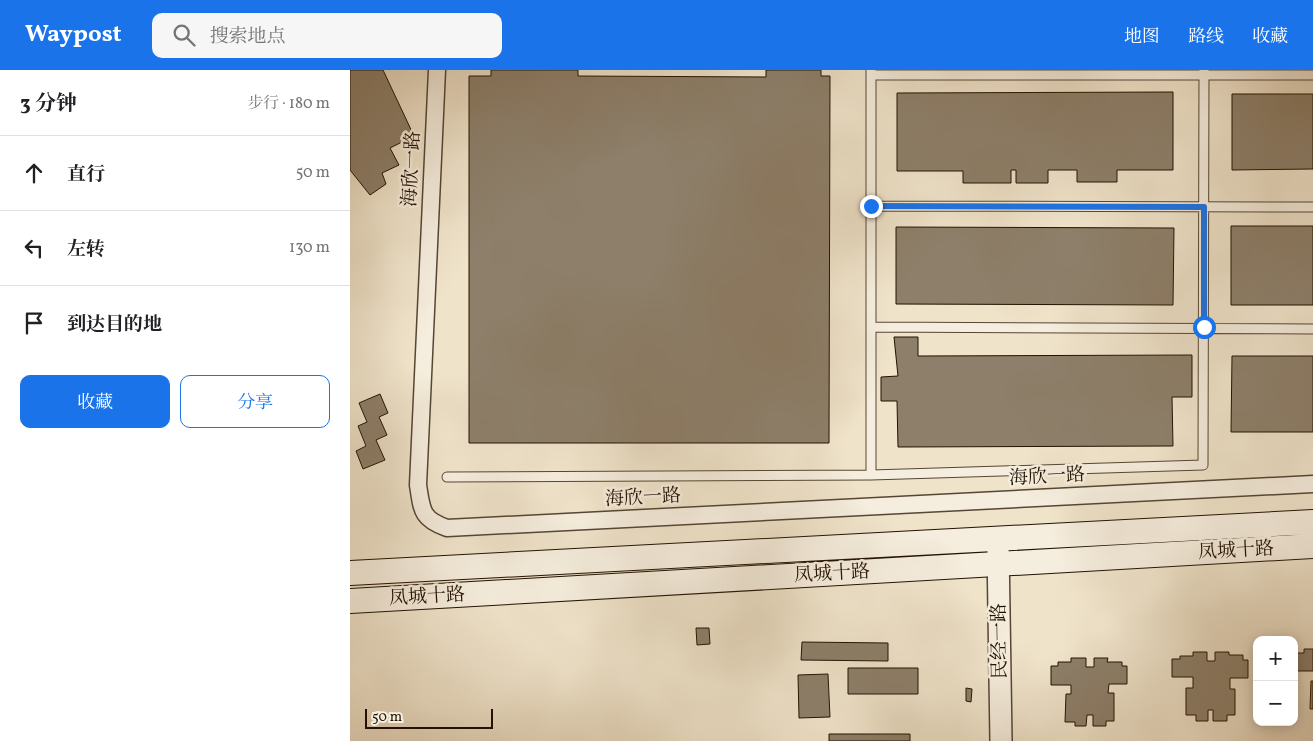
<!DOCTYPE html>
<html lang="zh">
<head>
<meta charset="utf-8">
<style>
	:root { --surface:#fff; --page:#f6f6f6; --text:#202124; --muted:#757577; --line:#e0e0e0; --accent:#1a73e8 }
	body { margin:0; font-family:Vollkorn,"Noto Serif SC",serif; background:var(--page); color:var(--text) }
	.controls { position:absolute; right:15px; bottom:15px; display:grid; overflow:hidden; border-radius:10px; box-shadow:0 2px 12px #0003 }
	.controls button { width:45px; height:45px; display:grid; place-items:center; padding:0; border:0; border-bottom:1px solid var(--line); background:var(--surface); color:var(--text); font:25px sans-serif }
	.scale { position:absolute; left:15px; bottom:12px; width:128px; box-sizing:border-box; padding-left:5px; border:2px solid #231202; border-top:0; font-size:14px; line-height:18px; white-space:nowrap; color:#231202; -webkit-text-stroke:4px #f5eddd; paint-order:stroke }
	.stop { position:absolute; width:15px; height:15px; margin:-11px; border:4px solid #1a73e8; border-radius:50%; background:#fff }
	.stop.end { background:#1a73e8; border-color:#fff; box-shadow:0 1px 5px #0008 }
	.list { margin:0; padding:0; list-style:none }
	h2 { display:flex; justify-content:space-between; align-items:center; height:65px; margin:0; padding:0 20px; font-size:21px }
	h2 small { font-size:16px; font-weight:400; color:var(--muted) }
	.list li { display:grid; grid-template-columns:32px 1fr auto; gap:15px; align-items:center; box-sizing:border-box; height:75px; padding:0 20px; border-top:1px solid var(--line) }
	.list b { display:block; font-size:19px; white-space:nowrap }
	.list em { font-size:16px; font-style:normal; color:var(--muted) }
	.actions { display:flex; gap:10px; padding:15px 20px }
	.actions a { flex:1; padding:11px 0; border:1px solid var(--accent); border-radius:10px; text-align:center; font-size:18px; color:var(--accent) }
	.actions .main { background:var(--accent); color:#fff }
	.icon { flex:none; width:28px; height:28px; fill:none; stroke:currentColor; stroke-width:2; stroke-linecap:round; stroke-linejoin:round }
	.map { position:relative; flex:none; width:963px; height:671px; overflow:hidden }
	header { display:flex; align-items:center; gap:30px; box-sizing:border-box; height:70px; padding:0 25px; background:var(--accent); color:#fff }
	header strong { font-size:24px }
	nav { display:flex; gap:28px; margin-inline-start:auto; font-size:18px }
	.search { width:350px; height:45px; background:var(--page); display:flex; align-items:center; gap:12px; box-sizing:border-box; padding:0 18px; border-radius:10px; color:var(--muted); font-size:19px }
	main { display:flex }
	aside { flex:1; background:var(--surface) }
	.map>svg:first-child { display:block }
	.building { fill:#8d7f6a; stroke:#231202 }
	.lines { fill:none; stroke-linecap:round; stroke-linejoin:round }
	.service-casing { stroke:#564634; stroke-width:11 }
	.minor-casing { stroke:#564634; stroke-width:19 }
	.tertiary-casing { stroke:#564634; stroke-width:24 }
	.secondary-casing { stroke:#231202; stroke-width:26 }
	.service { stroke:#f5eddd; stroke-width:9 }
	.minor { stroke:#f5eddd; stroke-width:16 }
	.tertiary { stroke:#f5eddd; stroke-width:21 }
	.secondary { stroke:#f5eddd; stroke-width:24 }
	.route { stroke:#1a73e8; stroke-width:6 }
	.labels { text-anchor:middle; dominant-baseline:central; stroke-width:5; stroke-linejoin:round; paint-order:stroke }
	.street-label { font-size:19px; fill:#231202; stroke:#f5eddd }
</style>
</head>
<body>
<header>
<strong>Waypost</strong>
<div class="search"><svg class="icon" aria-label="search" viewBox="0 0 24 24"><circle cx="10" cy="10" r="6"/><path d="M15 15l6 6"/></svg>搜索地点</div>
<nav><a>地图</a><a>路线</a><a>收藏</a></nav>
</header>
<main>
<aside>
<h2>3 分钟<small>步行 · 180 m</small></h2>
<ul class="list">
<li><svg class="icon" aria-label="ahead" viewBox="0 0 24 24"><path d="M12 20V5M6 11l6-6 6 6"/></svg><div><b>直行</b></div><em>50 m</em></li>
<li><svg class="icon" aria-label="left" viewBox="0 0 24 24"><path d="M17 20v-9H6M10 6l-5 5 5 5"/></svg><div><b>左转</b></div><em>130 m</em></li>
<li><svg class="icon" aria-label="arrive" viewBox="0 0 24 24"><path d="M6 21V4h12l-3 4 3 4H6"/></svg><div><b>到达目的地</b></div></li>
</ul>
<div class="actions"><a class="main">收藏</a><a>分享</a></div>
</aside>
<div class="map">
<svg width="963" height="671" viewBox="0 0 963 671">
	<rect width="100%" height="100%" fill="#efe3ca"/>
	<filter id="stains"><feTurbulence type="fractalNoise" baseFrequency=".004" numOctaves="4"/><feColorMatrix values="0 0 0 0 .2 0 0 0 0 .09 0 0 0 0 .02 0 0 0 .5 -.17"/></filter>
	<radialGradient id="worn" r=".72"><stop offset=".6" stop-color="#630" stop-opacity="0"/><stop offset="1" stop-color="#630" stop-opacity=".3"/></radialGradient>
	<path class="building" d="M 0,0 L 33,0 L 64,66 L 40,78 L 49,95 L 32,103 L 36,114 L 20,125 L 0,100 Z
		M 141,0 L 228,0 L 228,6 L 416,7 L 416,0 L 471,0 L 471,6 L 480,6 L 479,373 L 119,373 L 119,6 L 141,6 Z
		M 823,22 L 823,100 L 767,100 L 767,112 L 727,112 L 727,100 L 698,100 L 698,113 L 666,113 L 666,100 L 661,100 L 661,113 L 613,113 L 613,101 L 547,101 L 547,23 Z
		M 882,24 L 963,24 L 963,99 L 882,100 Z
		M 881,156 L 963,156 L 963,235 L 881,235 Z
		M 546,157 L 824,158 L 823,235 L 546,234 Z
		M 544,267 L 568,267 L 568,286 L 842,285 L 842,327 L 822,327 L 823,376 L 548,377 L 547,331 L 531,331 L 531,307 L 548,306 Z
		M 882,286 L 963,286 L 963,362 L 881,362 Z
		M 30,324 L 38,343 L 29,347 L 37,365 L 26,370 L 35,390 L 13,399 L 6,381 L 16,376 L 8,356 L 17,352 L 9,333 Z
		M 346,558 L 359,558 L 360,574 L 347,575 Z
		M 452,572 L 538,573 L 538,591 L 451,590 Z
		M 954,579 L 963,579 L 963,601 L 947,601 L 947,583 L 954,583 Z
		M 843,582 L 857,582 L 857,591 L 865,591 L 865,582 L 879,582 L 879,585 L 893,585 L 893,590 L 898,590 L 898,608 L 880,608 L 880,619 L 885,619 L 885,645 L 877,645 L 877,651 L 863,651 L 863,640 L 858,640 L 858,651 L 846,651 L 846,645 L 836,645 L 836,618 L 843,618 L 843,607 L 822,607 L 822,589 L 830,589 L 830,586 L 843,586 Z
		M 721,588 L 736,588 L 736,597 L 744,597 L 744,588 L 758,588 L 757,592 L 772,592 L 772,596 L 777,596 L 777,614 L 759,614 L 758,623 L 764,623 L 764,651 L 756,651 L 756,656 L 743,656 L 743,645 L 737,645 L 736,656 L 725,656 L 725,652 L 715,652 L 716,624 L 721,624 L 721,615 L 701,615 L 701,596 L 708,596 L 708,592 L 721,592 Z
		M 498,598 L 568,598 L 568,624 L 498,624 Z
		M 478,604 L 480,647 L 449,648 L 448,605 Z
		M 961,611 L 963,611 L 963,639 L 960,639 Z
		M 616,618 L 622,619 L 621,632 L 616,631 Z
		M 479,664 L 560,664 L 560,671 L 479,671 Z"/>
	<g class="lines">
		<defs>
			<path id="service" d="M 521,5 L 963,5
				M 521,136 L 963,137
				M 521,257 L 963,259
				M 521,405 L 853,395 L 854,0
				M 97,407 L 521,405 L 521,0"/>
			<path id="minor" d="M 87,0 L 68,415 C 72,440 71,449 97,458 L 963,414"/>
			<path id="tertiary" d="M 648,478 L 651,671"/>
			<path id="secondary" d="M 0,503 L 963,452
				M 0,531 L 963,476"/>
		</defs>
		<use href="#service" class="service-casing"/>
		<use href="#minor" class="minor-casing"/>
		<use href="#tertiary" class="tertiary-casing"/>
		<use href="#secondary" class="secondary-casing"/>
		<use href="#service" class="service"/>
		<use href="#minor" class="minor"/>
		<use href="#tertiary" class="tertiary"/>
		<use href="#secondary" class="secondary"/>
	</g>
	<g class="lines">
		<path class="route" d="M 521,136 L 854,137 L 854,257"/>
	</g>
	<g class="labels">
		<g class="street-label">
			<text transform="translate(62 99) rotate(-87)">海欣一路</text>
			<text transform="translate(697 407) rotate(-3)">海欣一路</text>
			<text transform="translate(293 428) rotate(-3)">海欣一路</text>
			<text transform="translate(886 481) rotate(-3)">凤城十路</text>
			<text transform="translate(482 504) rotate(-3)">凤城十路</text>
			<text transform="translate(77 527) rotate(-3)">凤城十路</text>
			<text transform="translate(650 571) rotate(-91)">民经一路</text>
		</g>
	</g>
	<rect width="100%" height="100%" filter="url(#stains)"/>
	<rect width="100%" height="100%" fill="url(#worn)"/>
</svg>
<div class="controls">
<button>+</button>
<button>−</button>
</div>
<div class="scale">50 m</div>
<div class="stop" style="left:854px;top:257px"></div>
<div class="stop end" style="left:521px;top:136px"></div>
</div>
</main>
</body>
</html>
